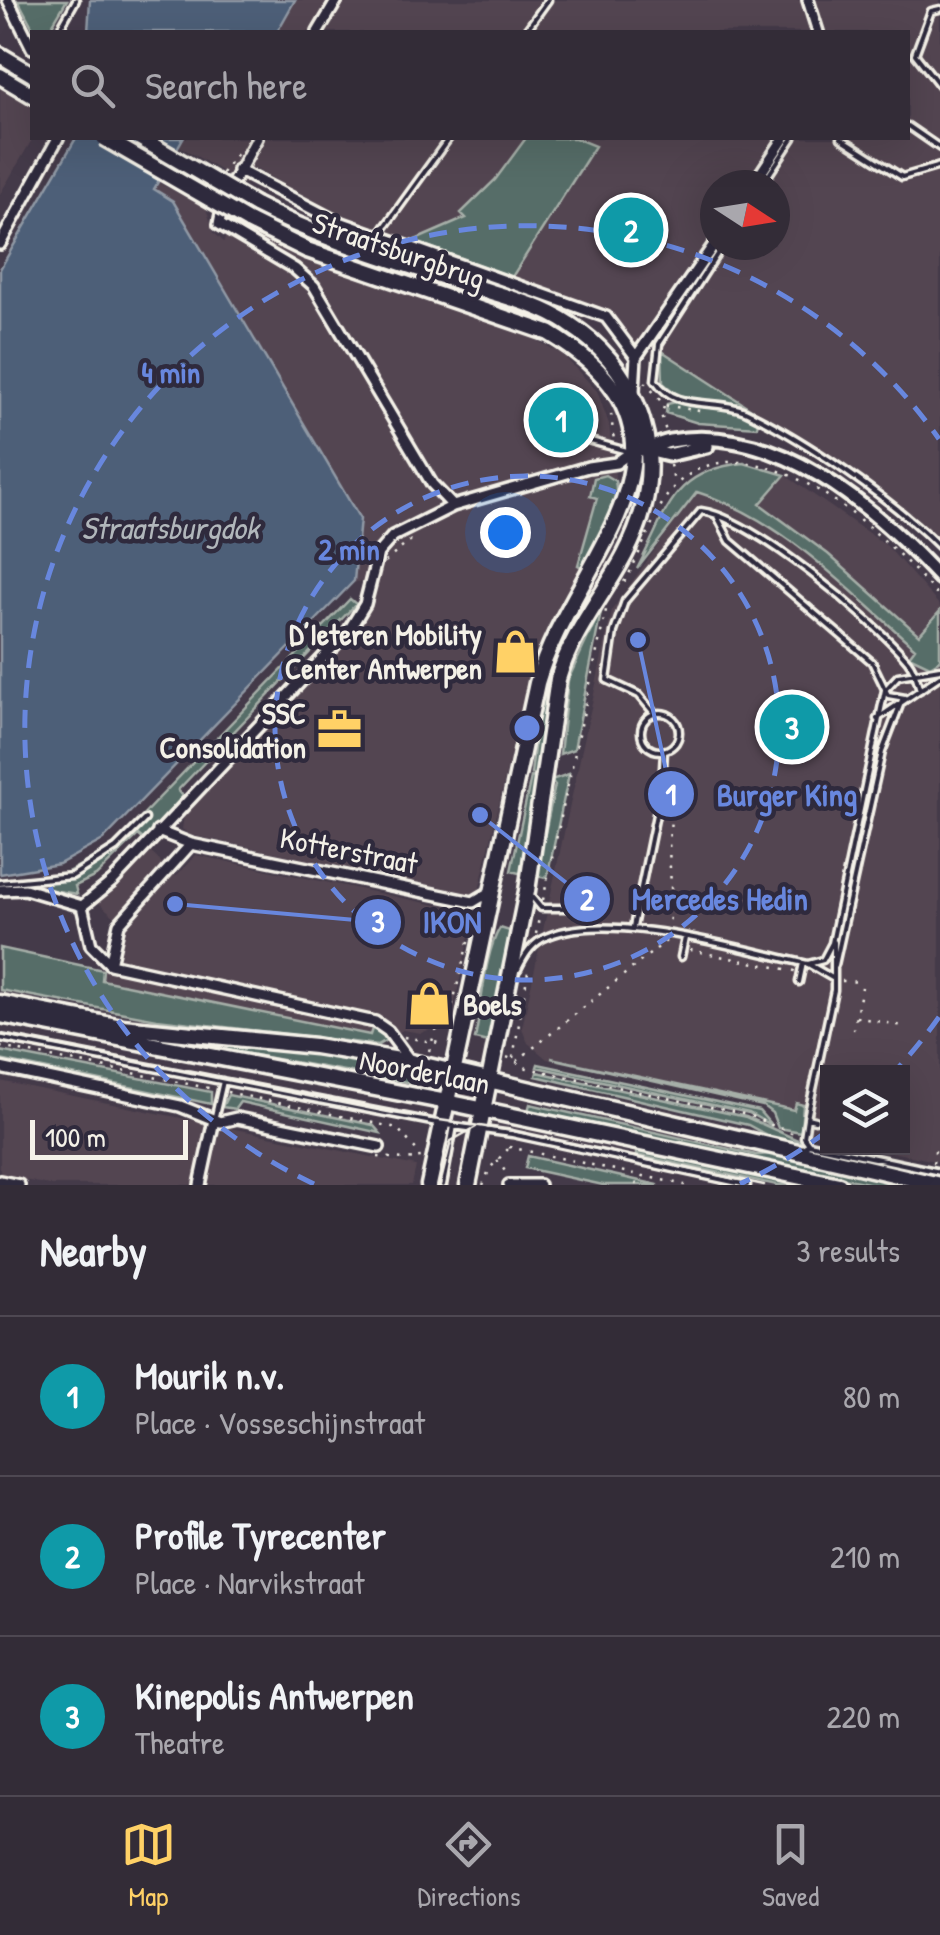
<!DOCTYPE html>
<html lang="en">
<head>
<meta charset="utf-8">
<style>
	:root { --surface:#332c37; --page:#3e3842; --text:#f1f3f6; --muted:#a9a7ad; --line:#4e4852; --accent:#ffd166 }
	body { margin:0; font-family:"Patrick Hand",sans-serif; background:var(--page); color:var(--text) }
	.controls { position:absolute; right:30px; bottom:30px; display:grid; overflow:hidden; border-radius:0px; box-shadow:0 10px 40px #0002 }
	.controls button { width:90px; height:90px; display:grid; place-items:center; padding:0; border:0; border-bottom:2px solid var(--line); background:var(--surface); color:var(--text); font:50px sans-serif }
	.compass { position:absolute; left:700px; top:170px; width:90px; height:90px; border-radius:50%; background:var(--surface); box-shadow:0 10px 40px #0002; rotate:102deg }
	.scale { position:absolute; left:30px; bottom:25px; width:158px; box-sizing:border-box; padding-left:10px; border:5px solid #f4f1e8; border-top:0; font-size:28px; line-height:35px; white-space:nowrap; color:#f4f1e8; -webkit-text-stroke:8px #2f2a3d; paint-order:stroke }
	.you { position:absolute; left:505px; top:532px; width:35px; height:35px; margin:-25px; border:8px solid #fff; border-radius:50%; background:#1a73e8; box-shadow:0 0 0 15px #1a73e833 }
	.badge { display:grid; place-items:center; width:65px; height:65px; border-radius:50%; background:var(--accent); color:#fff; font-size:32px; font-weight:700 }
	.pin { position:absolute; translate:-50% -50%; border:5px solid #fff; box-shadow:0 2px 10px #0006 }
	.list { margin:0; padding:0; list-style:none }
	h2 { display:flex; justify-content:space-between; align-items:center; height:130px; margin:0; padding:0 40px; font-size:42px }
	h2 small { font-size:32px; font-weight:400; color:var(--muted) }
	.list li { display:grid; grid-template-columns:65px 1fr auto; gap:30px; align-items:center; box-sizing:border-box; height:160px; padding:0 40px; border-top:2px solid var(--line) }
	.list b { display:block; font-size:38px; white-space:nowrap }
	.list p { margin:0; font-size:32px; white-space:nowrap; color:var(--muted) }
	.list em { font-size:32px; font-style:normal; color:var(--muted) }
	.icon { flex:none; width:55px; height:55px; fill:none; stroke:currentColor; stroke-width:2; stroke-linecap:round; stroke-linejoin:round }
	.map { position:relative; flex:none; width:940px; height:1185px; overflow:hidden }
	.search { position:absolute; background:var(--surface); box-shadow:0 10px 40px #0002; left:30px; right:30px; top:30px; height:110px; display:flex; align-items:center; gap:25px; box-sizing:border-box; padding:0 35px; border-radius:0px; color:var(--muted); font-size:38px }
	.sheet { height:610px; background:var(--surface) }
	nav { display:flex; justify-content:space-around; align-items:center; box-sizing:border-box; height:140px; border-top:2px solid var(--line); background:var(--surface); font-size:28px; color:var(--muted) }
	nav a { display:grid; justify-items:center; gap:5px }
	nav .on { color:var(--accent) }
	.map>svg:first-child { display:block }
	.built { fill:#534551; fill-rule:evenodd }
	.green { fill:#576d68; stroke:#a6afa8; stroke-width:2.5 }
	.water { fill:#4d5f78; stroke:#9099a5; stroke-width:2.5 }
	.lines { fill:none; stroke-linecap:round; stroke-linejoin:round }
	.lane-casing { stroke:#f4f1e8; stroke-width:11 }
	.street-casing { stroke:#f4f1e8; stroke-width:16 }
	.secondary-casing { stroke:#f4f1e8; stroke-width:19 }
	.primary-casing { stroke:#f4f1e8; stroke-width:21 }
	.path { stroke:#f4f1e8; stroke-width:2.5; stroke-dasharray:2.5 8; stroke-linecap:butt }
	.lane { stroke:#2f2a3d; stroke-width:4 }
	.street { stroke:#2f2a3d; stroke-width:9 }
	.secondary { stroke:#2f2a3d; stroke-width:11 }
	.primary { stroke:#2f2a3d; stroke-width:14 }
	.tram { stroke:#f4f1e8; stroke-width:2.5 }
	.primary-bridge-casing { stroke:#f4f1e8; stroke-width:21; stroke-linecap:butt }
	.primary-bridge { stroke:#2f2a3d; stroke-width:14 }
	.ring { fill:none; stroke:#6887de; stroke-width:5; stroke-dasharray:18 12 }
	.labels { text-anchor:middle; dominant-baseline:central; stroke-width:9; stroke-linejoin:round; paint-order:stroke }
	.street-label { font-size:30px; fill:#f4f1e8; stroke:#2f2a3d }
	.poi-label { font-size:30px; font-weight:bold; fill:#f4f1e8; stroke:#2f2a3d; text-anchor:end }
	.water-label { font-size:32px; font-style:italic; fill:#b1b7bb; stroke:#2f2a3d }
	.centre { fill:#6887de; stroke:#2f2a3d; stroke-width:5 }
	.ring-label { font-size:30px; text-anchor:middle; font-weight:bold; fill:#6887de; stroke:#2f2a3d; stroke-width:9; stroke-linejoin:round; paint-order:stroke }
	.leader { fill:none; stroke:#6887de; stroke-width:4 }
	.callout-dot { fill:#6887de; stroke:#2f2a3d; stroke-width:4 }
	.mark-label { font-size:30px; text-anchor:middle; font-weight:bold; fill:#fff }
	.callout-label { font-size:32px; text-anchor:middle; font-weight:bold; fill:#6887de; stroke:#2f2a3d; stroke-width:9; stroke-linejoin:round; paint-order:stroke }
</style>
</head>
<body>
<div class="map">
<svg width="940" height="1185" viewBox="0 0 940 1185">
	<rect width="100%" height="100%" fill="#443a49"/>
	<filter id="ink" filterUnits="userSpaceOnUse"><feTurbulence type="fractalNoise" baseFrequency=".01" numOctaves="2"/><feDisplacementMap in="SourceGraphic" scale="20" xChannelSelector="R" yChannelSelector="G"/><feConvolveMatrix kernelMatrix="1 2 1 2 8 2 1 2 1" color-interpolation-filters="sRGB"/></filter>
	<g filter="url(#ink)">
		<path class="built" d="M 295,0 L 940,0 L 940,541 L 902,508 L 662,351 L 644,345 L 634,349 L 617,322 L 602,311 L 331,211 L 254,168 L 245,185 L 179,146 L 183,138 L 908,138 L 908,32 L 277,32 ZM 715,185 L 775,185 L 775,245 L 715,245 Z
			M 0,87 L 32,105 L 33,138 L 0,194 Z
			M 157,182 L 206,208 L 214,233 L 224,242 L 229,219 L 290,252 L 525,334 L 562,354 L 597,391 L 609,424 L 617,494 L 610,518 L 532,662 L 478,895 L 190,835 L 182,829 L 185,810 L 358,628 L 370,606 L 379,564 L 364,581 L 351,583 L 154,189 Z
			M 785,475 L 887,546 L 940,606 L 940,1162 L 872,1148 L 902,1148 L 902,1072 L 828,1072 L 827,1138 L 801,1132 L 802,1106 L 795,1111 L 547,1059 L 528,1043 L 522,1028 L 612,610 L 697,491 L 759,504 Z
			M 149,851 L 176,876 L 196,855 L 474,913 L 451,1021 L 421,1033 L 403,1030 L 388,1039 L 373,1027 L 371,1035 L 102,980 L 115,917 L 99,903 Z
			M 0,1081 L 416,1166 L 412,1185 L 49,1185 L 0,1175 Z"/>
		<path class="green" d="M 18,0 L 67,0 L 48,32 L 35,32 Z
			M 526,138 L 575,138 L 595,146 L 512,277 L 413,241 L 466,218 L 461,213 L 495,180 Z
			M 662,351 L 759,414 L 757,427 L 698,423 L 666,413 L 667,404 L 684,400 L 663,383 Z
			M 744,463 L 785,475 L 760,504 L 828,554 L 919,635 L 940,611 L 940,660 L 930,666 L 909,656 L 915,648 C 848,590 784,519 697,492 L 637,569 C 668,511 671,470 744,463 Z
			M 605,475 L 615,481 C 622,511 596,542 582,567 L 578,565 L 597,498 L 590,496 L 594,478 Z
			M 350,599 L 356,604 L 178,790 L 183,796 L 144,840 L 138,835 L 96,876 L 75,886 L 77,894 L 45,889 L 46,884 L 111,848 Z
			M 602,607 L 574,749 L 560,754 L 568,680 Z
			M 560,638 L 565,641 L 549,692 L 539,775 L 531,774 L 541,690 Z
			M 569,774 L 547,878 L 536,876 L 555,785 L 551,780 Z
			M 531,777 L 539,779 L 523,874 L 511,871 Z
			M 500,928 L 513,932 L 492,1043 L 475,1039 C 482,1007 484,953 500,928 Z
			M 0,948 L 103,970 L 102,980 L 370,1035 L 373,1026 L 388,1039 L 378,1045 L 157,1019 L 0,990 Z
			M 227,1043 L 415,1068 L 412,1083 L 226,1050 Z
			M 0,1051 L 211,1092 L 211,1104 L 0,1060 Z
			M 551,1058 L 794,1110 L 796,1103 L 803,1105 L 801,1132 L 778,1128 L 772,1113 L 763,1106 Z
			M 538,1064 L 759,1111 L 772,1126 L 749,1113 L 537,1067 Z
			M 537,1072 L 746,1117 L 802,1142 L 781,1143 L 748,1125 L 536,1076 Z
			M 228,1095 L 373,1125 L 380,1133 L 240,1102 L 235,1109 L 222,1107 Z
			M 530,1104 L 756,1155 L 772,1154 L 915,1185 L 877,1185 L 528,1111 Z
			M 529,1124 L 817,1185 L 777,1185 L 636,1155 L 636,1151 Z
			M 528,1156 L 658,1185 L 603,1185 L 525,1168 Z"/>
		<path class="water" d="M 90,0 L 295,0 L 277,32 L 88,32 Z
			M 76,138 L 183,138 L 154,189 L 173,201 L 360,519 L 354,581 L 103,840 L 59,864 L 0,874 L 0,269 Z"/>
		<g class="lines">
			<defs>
				<path id="lane" d="M 940,9 L 931,11 L 915,54 L 940,86
					M 58,32 L 76,0
					M 525,32 L 548,0
					M 908,126 L 940,148
					M 841,138 L 902,177 L 940,166
					M 762,185 L 793,138
					M 379,235 L 449,138
					M 723,245 L 659,344 L 655,380 C 677,413 712,397 745,411 C 804,439 894,501 940,547
					M 587,440 L 627,451
					M 717,516 L 730,541 L 872,662 L 888,695 L 905,698
					M641 732a19 19 0 1 1 38 0a19 19 0 1 1-38 0Z
					M 654,713 L 639,695 L 607,680 L 614,632 L 625,601 L 701,511 C 753,518 874,620 908,661 C 915,670 917,680 920,690
					M 877,719 L 940,676
					M 0,883 L 72,876 L 116,848 L 145,819
					M 531,896 L 541,908 L 590,908
					M 633,927 L 662,785 L 664,751
					M 681,957 L 685,938
					M 808,964 L 823,960 L 832,943 L 885,690 L 898,676 L 940,669
					M 835,965 L 882,752 L 902,700
					M 518,969 C 524,957 530,946 542,939 C 601,907 744,950 808,964 L 834,979
					M 799,982 L 803,963
					M 0,1038 L 437,1123
					M 215,1116 L 223,1081
					M 807,1118 L 804,1137 L 809,1144
					M 815,1120 L 807,1118 L 834,990 L 834,942
					M 446,1125 L 512,1134 L 747,1185
					M 804,1147 L 809,1144 L 940,1172
					M 443,1185 L 454,1126"/>
				<path id="street" d="M 8,0 L 32,48
					M 808,0 L 818,32
					M 318,32 L 337,0
					M 257,138 L 224,199 L 219,224 L 295,269 L 314,286 L 432,484 L 453,506
					M 238,170 L 334,220 L 606,317 L 636,357 L 634,391
					M 753,185 L 784,138
					M 0,244 L 58,138
					M 636,357 L 715,243
					M 158,831 L 191,844 L 473,902 L 493,890
					M 0,890 L 25,889 L 82,906
					M 82,906 L 113,881 L 349,630 L 365,604 L 378,553 L 393,536 L 453,506 L 588,467 L 616,463 L 631,452
					M 82,906 L 91,945 L 110,964 L 375,1022 L 388,1031 L 410,1061
					M 110,964 L 119,924 L 191,844
					M 0,1068 L 180,1106 L 220,1122 L 237,1118 L 379,1147
					M 0,1181 L 19,1185
					M 200,1185 L 214,1120
					M 509,1185 L 539,1185"/>
				<path id="secondary" d="M 640,450 C 651,449 659,443 670,441 C 776,422 873,506 940,578
					M 647,450 L 668,455 L 707,446"/>
				<path id="primary" d="M 0,55 L 32,74
					M 0,76 L 32,95
					M 255,205 C 323,240 397,261 469,285 C 502,296 540,304 569,324 C 631,364 662,436 643,509 C 627,572 576,617 558,679 L 527,891 L 468,1185
					M 248,221 L 307,250 L 549,333 C 728,441 571,559 537,683 L 429,1185
					M 0,1003 L 122,1027 L 315,1046 L 411,1062 L 940,1185
					M 0,1015 L 447,1102 L 839,1185"/>
			</defs>
			<use href="#lane" class="lane-casing"/>
			<use href="#street" class="street-casing"/>
			<use href="#secondary" class="secondary-casing"/>
			<use href="#primary" class="primary-casing"/>
			<path class="path" d="M 222,173 L 238,152
				M 645,382 L 664,405 L 705,412
				M 664,407 L 661,414 L 666,432
				M 611,414 L 614,441
				M 670,465 L 675,485
				M 385,562 L 417,535
				M 624,582 C 642,555 656,501 679,482 C 759,413 890,538 940,599
				M 665,809 L 673,811 C 663,852 677,889 668,928
				M 543,900 L 606,610
				M 536,934 L 539,917
				M 690,950 L 795,971
				M 842,981 L 863,982
				M 856,1017 L 903,1026
				M 853,1030 L 862,987
				M 404,1037 L 445,1044
				M 0,1047 L 214,1089
				M 429,1051 L 435,1032 L 450,1015 L 471,930
				M 507,1057 L 527,1068 L 748,1115 L 796,1135
				M 513,1058 L 529,966
				M 517,1061 L 666,941
				M 227,1092 L 397,1128 L 419,1153 L 420,1162
				M 822,1139 L 826,1122
				M 509,1147 L 685,1185
				M 378,1157 L 419,1160
				M 497,1160 L 507,1174
				M 933,1163 L 936,1145
				M 483,1185 L 490,1168 L 509,1148
				M 636,1185 L 639,1177"/>
			<use href="#lane" class="lane"/>
			<use href="#street" class="street"/>
			<use href="#secondary" class="secondary"/>
			<use href="#primary" class="primary"/>
			<path class="tram" d="M 0,1035 L 393,1113 L 513,1131 L 764,1185
				M 440,1185 L 451,1141 L 476,1127"/>
			<defs>
				<path id="primary-bridge" d="M 104,138 L 248,221
					M 140,138 L 255,205"/>
			</defs>
			<use href="#primary-bridge" class="primary-bridge-casing"/>
			<use href="#primary-bridge" class="primary-bridge"/>
		</g>
	</g>
	<g class="ring">
		<circle cx="527" cy="728" r="252"/>
		<path d="M939 1017A503 503 0 0 1 895 1071M826 1132A503 503 0 0 1 740 1184M314 1184A503 503 0 1 1 939 439"/>
	</g>
	<defs>
		<symbol id="shop-bare" viewBox="-9 -9 18 18"><path d="M-5-2.5h2.3a2.7 3.5 0 0 1 5.4 0H5L5.5 6h-11ZM-1.5-2.5h3a1.5 2.3 0 0 0-3 0Z" fill="#ffd166" stroke="#2f2a3d" stroke-width="2.5" paint-order="stroke"/></symbol>
		<symbol id="office-bare" viewBox="-9 -9 18 18"><path d="M-6-3h4V-5.5h4V-3h4V5H-6ZM-1-4.5V-3h2v-1.5ZM-6 0V1H6V0Z" fill="#ffd166" stroke="#2f2a3d" stroke-width="2.5" paint-order="stroke"/></symbol>
	</defs>
	<g fill-rule="evenodd">
		<use href="#shop-bare" x="484" y="620" width="63" height="63"/>
		<use href="#office-bare" x="308" y="698" width="63" height="63"/>
		<use href="#shop-bare" x="398" y="972" width="63" height="63"/>
	</g>
	<g class="labels">
		<g class="street-label">
			<text transform="translate(399 250) rotate(19)">Straatsburgbrug</text>
			<text transform="translate(349 850) rotate(11)">Kotterstraat</text>
			<text transform="translate(425 1071) rotate(11)">Noorderlaan</text>
		</g>
		<g class="poi-label">
			<text x="482" y="634">D’Ieteren Mobility<tspan x="482" dy="34">Center Antwerpen</tspan></text>
			<text x="306" y="713">SSC<tspan x="306" dy="34">Consolidation</tspan></text>
			<text x="463" y="1004" text-anchor="start">Boels</text>
		</g>
		<g class="water-label">
			<text x="170" y="527">Straatsburgdok</text>
		</g>
	</g>
	<circle cx="527" cy="728" r="15" class="centre"/>
	<g class="ring-label">
		<text x="171" y="383">4 min</text>
		<text x="349" y="560">2 min</text>
	</g>
	<path class="leader" d="M638 640L671 794M480 815L587 899M175 904L378 922"/>
	<g class="callout-dot">
		<circle cx="638" cy="640" r="10"/>
		<circle cx="480" cy="815" r="10"/>
		<circle cx="175" cy="904" r="10"/>
		<circle cx="671" cy="794" r="25"/>
		<circle cx="587" cy="899" r="25"/>
		<circle cx="378" cy="922" r="25"/>
	</g>
	<g class="mark-label">
		<text x="671" y="805">1</text>
		<text x="587" y="910">2</text>
		<text x="378" y="932">3</text>
	</g>
	<g class="callout-label">
		<text x="787" y="806">Burger King</text>
		<text x="720" y="910">Mercedes Hedin</text>
		<text x="452" y="933">IKON</text>
	</g>
</svg>
<div class="controls">
<button><svg class="icon" aria-label="layers" viewBox="0 0 24 24"><path d="M12 4l9 5-9 5-9-5zM3 14l9 5 9-5"/></svg></button>
</div>
<svg class="compass" viewBox="-18 -18 36 36"><path d="M0-13l5 13h-10z" fill="#e53935"/><path d="M0 13l5-13h-10z" fill="#a9a7ad"/></svg>
<div class="scale">100 m</div>
<div class="you"></div>
<div class="pin badge" style="left:561px;top:420px;background:#0f9aa8">1</div>
<div class="pin badge" style="left:631px;top:230px;background:#0f9aa8">2</div>
<div class="pin badge" style="left:792px;top:727px;background:#0f9aa8">3</div>
<div class="search"><svg class="icon" aria-label="search" viewBox="0 0 24 24"><circle cx="10" cy="10" r="6"/><path d="M15 15l6 6"/></svg>Search here</div>
</div>
<section class="sheet">
<h2>Nearby<small>3 results</small></h2>
<ul class="list">
<li><span class="badge" style="background:#0f9aa8">1</span><div><b>Mourik n.v.</b><p>Place · Vosseschijnstraat</p></div><em>80 m</em></li>
<li><span class="badge" style="background:#0f9aa8">2</span><div><b>Profile Tyrecenter</b><p>Place · Narvikstraat</p></div><em>210 m</em></li>
<li><span class="badge" style="background:#0f9aa8">3</span><div><b>Kinepolis Antwerpen</b><p>Theatre</p></div><em>220 m</em></li>
</ul>
</section>
<nav>
<a class="on"><svg class="icon" aria-label="map" viewBox="0 0 24 24"><path d="M3 6l6-2 6 2 6-2v14l-6 2-6-2-6 2zM9 4v14M15 6v14"/></svg>Map</a>
<a><svg class="icon" aria-label="directions" viewBox="0 0 24 24"><path d="M12 3l9 9-9 9-9-9zM9 14v-3h6M13 9l2 2-2 2"/></svg>Directions</a>
<a><svg class="icon" aria-label="saved" viewBox="0 0 24 24"><path d="M7 4h10v16l-5-4-5 4z"/></svg>Saved</a>
</nav>
</body>
</html>
